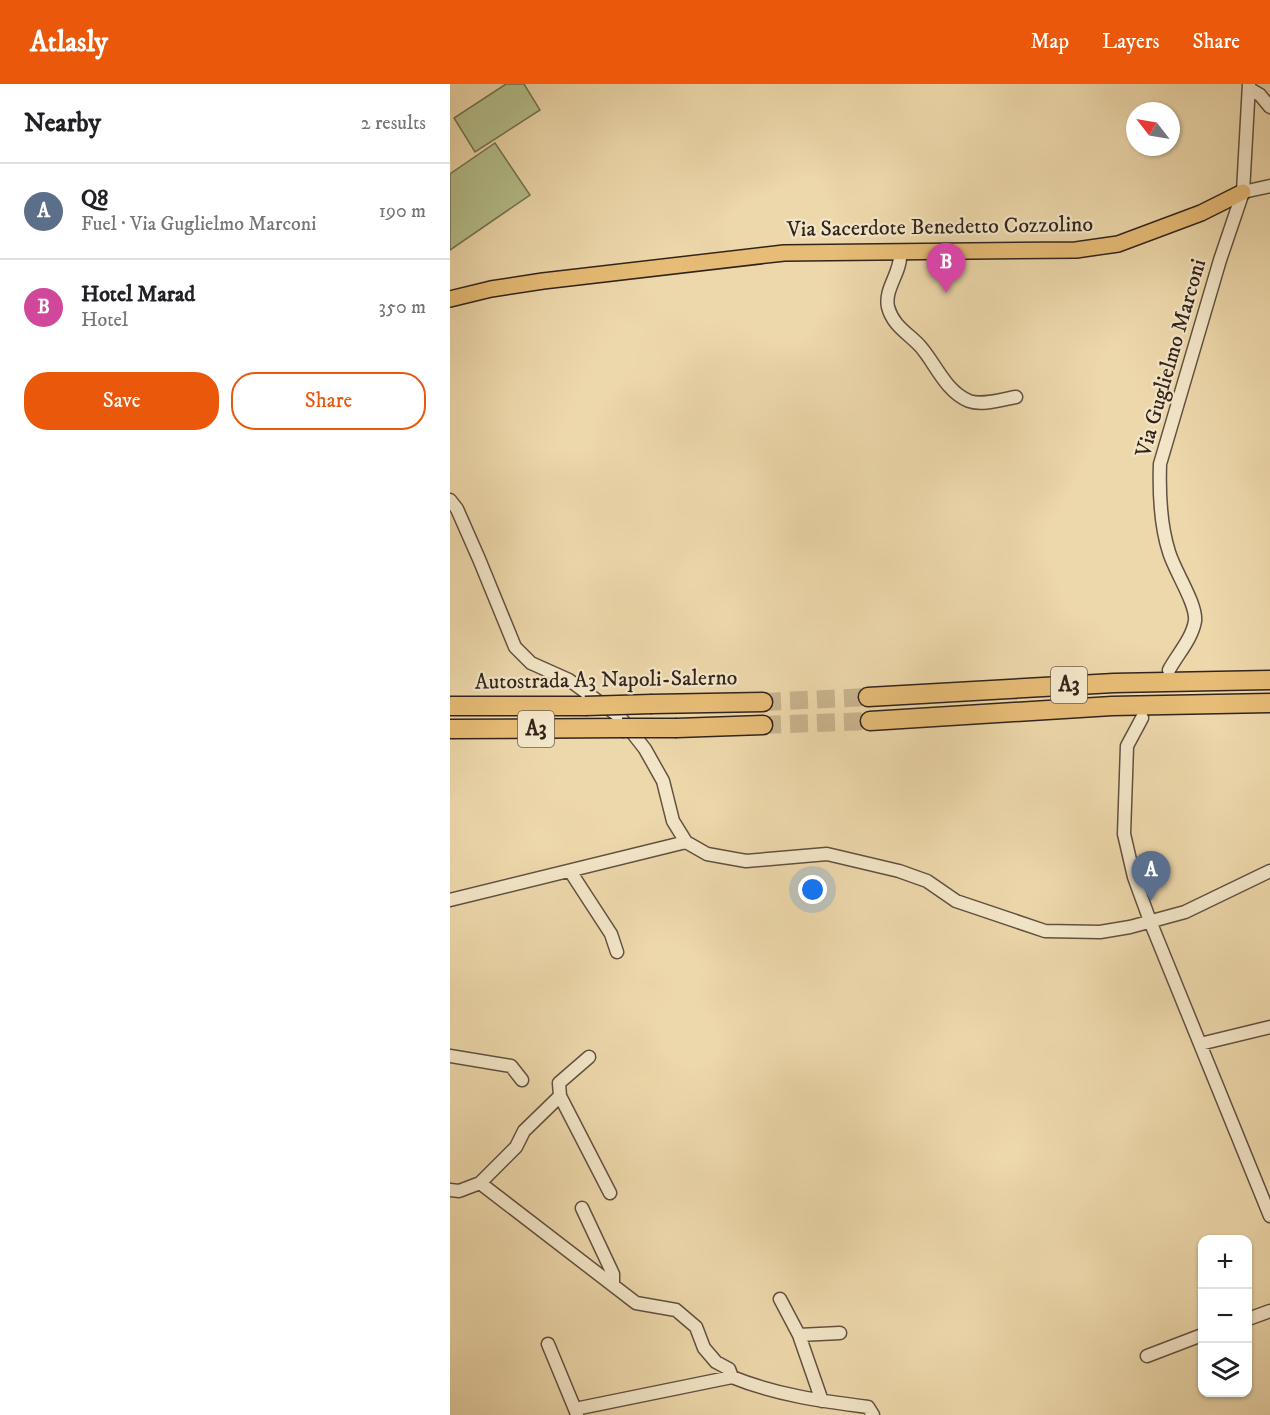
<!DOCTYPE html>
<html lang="en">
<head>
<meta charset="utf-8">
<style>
	:root { --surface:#fff; --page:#f6f6f6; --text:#202124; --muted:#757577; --line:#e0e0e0; --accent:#ea580c }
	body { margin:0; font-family:"IM FELL DW Pica",serif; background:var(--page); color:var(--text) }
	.controls { position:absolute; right:18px; bottom:18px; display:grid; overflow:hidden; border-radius:12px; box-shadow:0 2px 4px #0004 }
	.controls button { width:54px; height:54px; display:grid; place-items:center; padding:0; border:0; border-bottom:2px solid var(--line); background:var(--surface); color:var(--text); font:30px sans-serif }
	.compass { position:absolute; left:676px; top:18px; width:54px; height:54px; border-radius:50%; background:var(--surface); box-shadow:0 2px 4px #0004; rotate:301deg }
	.you { position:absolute; left:363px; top:806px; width:21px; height:21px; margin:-15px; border:4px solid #fff; border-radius:50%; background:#1a73e8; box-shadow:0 0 0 9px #1a73e833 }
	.badge { display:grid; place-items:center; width:39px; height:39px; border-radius:50%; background:var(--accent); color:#fff; font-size:20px; font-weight:700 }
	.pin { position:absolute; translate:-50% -50px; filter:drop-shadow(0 2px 3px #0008) }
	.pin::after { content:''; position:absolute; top:32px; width:21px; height:18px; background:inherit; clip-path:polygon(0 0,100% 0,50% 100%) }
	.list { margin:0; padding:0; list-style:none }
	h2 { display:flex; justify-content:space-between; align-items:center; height:78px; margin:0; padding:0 24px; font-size:26px }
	h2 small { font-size:20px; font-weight:400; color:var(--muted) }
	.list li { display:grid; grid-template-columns:39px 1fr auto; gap:18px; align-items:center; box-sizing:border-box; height:96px; padding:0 24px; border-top:2px solid var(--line) }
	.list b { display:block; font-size:22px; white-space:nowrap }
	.list p { margin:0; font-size:20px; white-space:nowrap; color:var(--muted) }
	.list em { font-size:20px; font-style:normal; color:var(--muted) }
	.actions { display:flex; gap:12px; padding:18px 24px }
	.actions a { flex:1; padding:14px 0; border:2px solid var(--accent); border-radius:24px; text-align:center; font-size:21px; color:var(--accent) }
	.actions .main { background:var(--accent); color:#fff }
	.icon { flex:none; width:33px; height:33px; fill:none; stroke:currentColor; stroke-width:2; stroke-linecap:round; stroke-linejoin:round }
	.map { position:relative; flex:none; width:820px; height:1331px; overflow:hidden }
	header { display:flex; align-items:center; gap:36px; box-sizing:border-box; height:84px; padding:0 30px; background:var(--accent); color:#fff }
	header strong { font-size:28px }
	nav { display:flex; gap:33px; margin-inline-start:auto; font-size:21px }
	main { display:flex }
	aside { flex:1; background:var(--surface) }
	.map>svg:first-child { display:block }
	.green { fill:#b4bf8c; stroke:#737254; stroke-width:1.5 }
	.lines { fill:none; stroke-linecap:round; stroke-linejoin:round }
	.highway-tunnel { stroke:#c8b48f; stroke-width:18; stroke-dasharray:18 9; stroke-linecap:butt }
	.minor-casing { stroke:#615140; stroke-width:15 }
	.major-casing { stroke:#32241d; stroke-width:18 }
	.highway-casing { stroke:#32241d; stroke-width:21 }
	.minor { stroke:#f3e6c8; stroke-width:12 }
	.major { stroke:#e6bc76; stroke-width:15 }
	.highway { stroke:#e6bc76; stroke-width:18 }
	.highway-bridge-casing { stroke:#32241d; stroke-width:21; stroke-linecap:butt }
	.highway-bridge { stroke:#e6bc76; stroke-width:18 }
	.labels { text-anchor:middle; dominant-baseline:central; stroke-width:4.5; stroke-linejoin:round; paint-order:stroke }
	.shield { fill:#f3e6c8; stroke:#6c5e50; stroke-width:1.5 }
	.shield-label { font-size:21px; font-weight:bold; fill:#32241d }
	.street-label { font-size:22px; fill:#32241d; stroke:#f3e6c8 }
</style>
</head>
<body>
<header>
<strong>Atlasly</strong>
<nav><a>Map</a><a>Layers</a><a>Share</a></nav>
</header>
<main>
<aside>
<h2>Nearby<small>2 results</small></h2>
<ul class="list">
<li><span class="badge" style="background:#5c6f8a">A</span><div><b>Q8</b><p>Fuel · Via Guglielmo Marconi</p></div><em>190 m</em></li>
<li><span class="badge" style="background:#d1479c">B</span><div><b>Hotel Marad</b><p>Hotel</p></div><em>350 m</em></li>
</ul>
<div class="actions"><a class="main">Save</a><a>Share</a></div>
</aside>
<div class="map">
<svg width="820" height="1331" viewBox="0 0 820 1331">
	<rect width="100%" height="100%" fill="#edd8ab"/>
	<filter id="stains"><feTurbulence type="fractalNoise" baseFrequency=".00333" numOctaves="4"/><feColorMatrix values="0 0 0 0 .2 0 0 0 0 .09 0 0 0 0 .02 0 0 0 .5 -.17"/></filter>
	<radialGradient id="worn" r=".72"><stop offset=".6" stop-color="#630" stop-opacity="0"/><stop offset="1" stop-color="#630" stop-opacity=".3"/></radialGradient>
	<path class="green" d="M 56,0 L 74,0 L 90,26 L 25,68 L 4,34 Z
		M 45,59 L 80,111 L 0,166 L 0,90 Z"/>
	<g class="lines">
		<path class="highway-tunnel" d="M 313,618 L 418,613
			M 313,641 L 420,637"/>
		<defs>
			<path id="minor" d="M 800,5 L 810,11 L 820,23
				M 793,108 L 820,102
				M 450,169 C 452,188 434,204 438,223 C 443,242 458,249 470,262 C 486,280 495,307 519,317 C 532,322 553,315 566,313
				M 0,416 L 7,425 L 29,475 L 65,563 L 81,579 L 119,596 L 170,633 L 195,665 L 213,697 L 223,737 L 236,758 L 257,770 L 296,777 L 377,770 L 449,787 L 477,797 L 506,817 L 595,847 L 650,848 L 680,843 L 735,828 L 820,787
				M 719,586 C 727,571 742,555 745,537 C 747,520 724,486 719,468 C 710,440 709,410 710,380 L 770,176 L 793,108 L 799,0
				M 692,634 L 677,662 L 674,750 L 684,793 L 700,837 L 820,1132
				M 120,787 L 161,850 L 167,868
				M 0,816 L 236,758
				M 750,960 L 820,943
				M 0,972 L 61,982 L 72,996
				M 139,973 L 109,999 L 110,1012 L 160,1109
				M 30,1099 L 186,1219 L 226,1226 L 246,1243 L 254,1264 L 266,1278 L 279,1285 L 282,1293
				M 0,1106 L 9,1107 L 30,1099 L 66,1063 L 74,1047 L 110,1012
				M 132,1124 L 163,1190 L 163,1201
				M 330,1215 L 349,1251 L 372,1317
				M 798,1235 L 820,1227
				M 349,1251 L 390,1249
				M 98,1260 L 127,1330
				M 697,1272 L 752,1251
				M 125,1325 L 282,1293 C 326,1311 371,1317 418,1323 L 423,1331"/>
			<path id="major" d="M 0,215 L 41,205 L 93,197 L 334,169 L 626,166 L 668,160 L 751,129 L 793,108"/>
			<path id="highway" d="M 418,613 L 664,599 L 820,596
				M 202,620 L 313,618
				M 0,622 L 135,622
				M 420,637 L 662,622 L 820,619
				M 227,644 L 313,641
				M 0,645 L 172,644"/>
		</defs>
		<use href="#minor" class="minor-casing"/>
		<use href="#major" class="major-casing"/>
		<use href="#highway" class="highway-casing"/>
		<use href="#minor" class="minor"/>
		<use href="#major" class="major"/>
		<use href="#highway" class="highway"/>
		<defs>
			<path id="highway-bridge" d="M 135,622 L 202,620
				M 172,644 L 227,644"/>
		</defs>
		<use href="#highway-bridge" class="highway-bridge-casing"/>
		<use href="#highway-bridge" class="highway-bridge"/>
	</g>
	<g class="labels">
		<g class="shield">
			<rect x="601" y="583" width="36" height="36" rx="4.5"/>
			<rect x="68" y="627" width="36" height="36" rx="4.5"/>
		</g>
		<g class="shield-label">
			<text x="619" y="601">A3</text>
			<text x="86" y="645">A3</text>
		</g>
		<g class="street-label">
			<text transform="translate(490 143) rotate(-1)">Via Sacerdote Benedetto Cozzolino</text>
			<text transform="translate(721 274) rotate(-74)">Via Guglielmo Marconi</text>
			<text transform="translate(156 596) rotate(-1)">Autostrada A3 Napoli-Salerno</text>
		</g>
	</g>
	<rect width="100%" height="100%" filter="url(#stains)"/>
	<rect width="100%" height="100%" fill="url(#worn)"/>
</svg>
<div class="controls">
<button>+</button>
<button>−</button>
<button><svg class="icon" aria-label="layers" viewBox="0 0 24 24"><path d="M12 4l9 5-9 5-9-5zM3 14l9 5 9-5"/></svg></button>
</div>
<svg class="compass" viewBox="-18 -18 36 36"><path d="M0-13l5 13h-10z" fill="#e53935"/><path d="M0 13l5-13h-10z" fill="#757577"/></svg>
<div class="you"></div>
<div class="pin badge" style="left:701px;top:817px;background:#5c6f8a">A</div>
<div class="pin badge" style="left:496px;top:209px;background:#d1479c">B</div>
</div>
</main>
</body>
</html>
